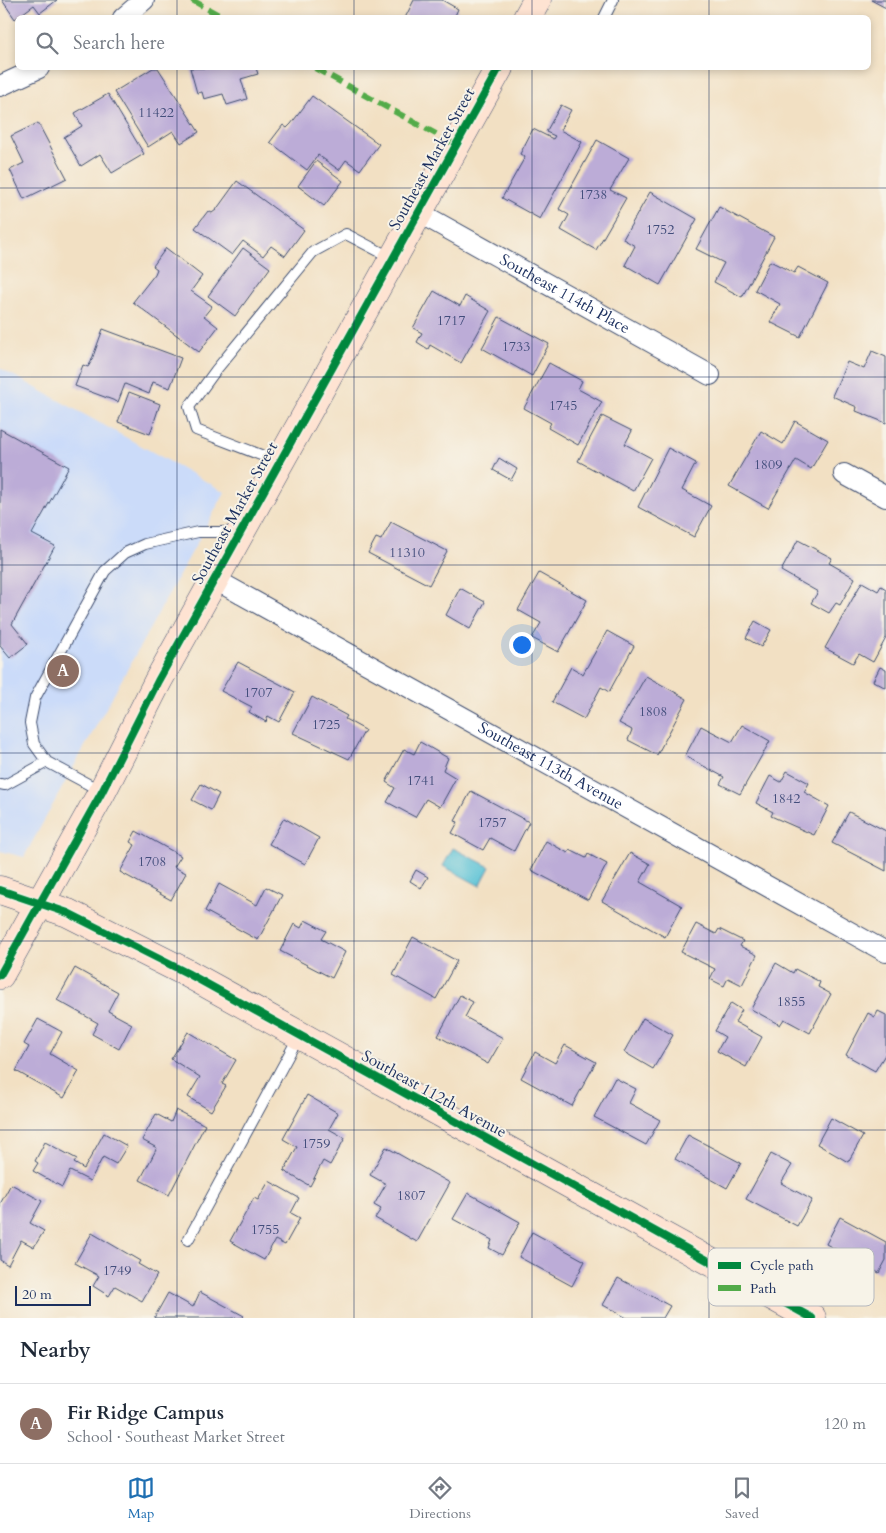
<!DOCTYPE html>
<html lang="en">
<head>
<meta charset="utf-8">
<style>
	:root { --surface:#fff; --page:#f2f2f3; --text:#1f2937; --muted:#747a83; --line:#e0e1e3; --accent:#1f6fb2 }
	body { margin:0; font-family:Cardo,serif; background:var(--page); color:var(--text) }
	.scale { position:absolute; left:15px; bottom:12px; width:76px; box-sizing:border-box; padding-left:5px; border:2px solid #1b2f5e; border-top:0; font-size:14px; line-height:18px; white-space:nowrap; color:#1b2f5e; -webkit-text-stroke:4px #f7f3e8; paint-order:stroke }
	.you { position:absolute; left:521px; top:644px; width:18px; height:18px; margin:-12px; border:4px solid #fff; border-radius:50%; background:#1a73e8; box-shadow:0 0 0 8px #1a73e833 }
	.badge { display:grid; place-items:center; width:32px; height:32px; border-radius:50%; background:var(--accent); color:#fff; font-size:16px; font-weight:700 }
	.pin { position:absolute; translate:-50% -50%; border:2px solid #fff; box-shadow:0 1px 5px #0006 }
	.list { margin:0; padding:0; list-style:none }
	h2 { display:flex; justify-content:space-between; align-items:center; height:65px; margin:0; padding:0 20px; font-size:21px }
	h2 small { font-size:16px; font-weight:400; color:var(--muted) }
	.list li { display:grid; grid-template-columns:32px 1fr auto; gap:15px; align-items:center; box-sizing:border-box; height:80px; padding:0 20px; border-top:1px solid var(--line) }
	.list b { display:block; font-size:19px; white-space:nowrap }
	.list p { margin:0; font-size:16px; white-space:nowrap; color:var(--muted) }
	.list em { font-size:16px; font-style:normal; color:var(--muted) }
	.icon { flex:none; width:28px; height:28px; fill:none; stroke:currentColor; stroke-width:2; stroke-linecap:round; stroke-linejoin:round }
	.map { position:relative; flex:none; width:886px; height:1318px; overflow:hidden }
	.search { position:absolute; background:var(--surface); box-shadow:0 2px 8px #0003; left:15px; right:15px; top:15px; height:55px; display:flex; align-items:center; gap:12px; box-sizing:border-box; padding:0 18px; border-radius:8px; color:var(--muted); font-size:19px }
	.sheet { height:145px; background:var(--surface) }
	nav { display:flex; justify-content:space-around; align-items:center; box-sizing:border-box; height:70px; border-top:1px solid var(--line); background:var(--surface); font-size:14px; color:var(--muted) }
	nav a { display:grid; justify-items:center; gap:2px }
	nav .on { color:var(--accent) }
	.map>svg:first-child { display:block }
	.built { fill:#cbdbf9 }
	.water { fill:#5ac2d6; stroke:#3a789a }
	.building { fill:#bcacd7 }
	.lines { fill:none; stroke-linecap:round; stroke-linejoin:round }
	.lane-casing { stroke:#3b4a6d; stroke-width:12 }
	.street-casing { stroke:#3b4a6d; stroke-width:22 }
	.secondary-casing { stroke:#3b4a6d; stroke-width:29 }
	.lane { stroke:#fff; stroke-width:10 }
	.street { stroke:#fff; stroke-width:20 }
	.secondary { stroke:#fee3d2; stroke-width:28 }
	.quiet { stroke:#52ab49; stroke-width:6; stroke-dasharray:12 6; stroke-linecap:butt }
	.cycleway-casing { stroke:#f7f3e8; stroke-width:11 }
	.cycleway { stroke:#00873e; stroke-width:8 }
	.grid { fill:none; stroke:#1b2f5e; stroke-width:1; stroke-opacity:0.55 }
	.labels { text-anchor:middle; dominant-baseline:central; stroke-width:4; stroke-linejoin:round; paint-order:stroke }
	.number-label { font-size:14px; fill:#434e7c }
	.street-label { font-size:16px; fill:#1b2f5e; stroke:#f7f3e8 }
	.key { fill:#f7f3e8; stroke:#b5b8bf; stroke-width:1 }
	.key-label { font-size:14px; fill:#1b2f5e }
</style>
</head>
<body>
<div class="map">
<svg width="886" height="1318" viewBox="0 0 886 1318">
	<rect width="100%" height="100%" fill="#f7f3e8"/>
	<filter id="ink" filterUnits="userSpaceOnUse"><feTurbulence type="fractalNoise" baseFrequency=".02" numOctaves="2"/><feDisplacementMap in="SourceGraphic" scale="10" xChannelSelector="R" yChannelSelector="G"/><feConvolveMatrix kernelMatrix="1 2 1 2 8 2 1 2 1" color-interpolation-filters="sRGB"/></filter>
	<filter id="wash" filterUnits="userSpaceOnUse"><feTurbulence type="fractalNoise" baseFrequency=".0096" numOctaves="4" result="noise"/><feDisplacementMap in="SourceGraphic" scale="20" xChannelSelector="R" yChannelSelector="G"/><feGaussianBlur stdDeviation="1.12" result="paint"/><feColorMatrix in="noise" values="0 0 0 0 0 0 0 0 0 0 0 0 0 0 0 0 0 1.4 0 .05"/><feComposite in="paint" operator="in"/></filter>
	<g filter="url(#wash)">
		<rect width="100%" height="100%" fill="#f2e0c3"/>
		<path class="built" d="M 0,368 L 225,492 L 24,857 L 0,851 Z"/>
		<path class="water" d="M 453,848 L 490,867 L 480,886 L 443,866 Z"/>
		<g id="blocks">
			<path class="building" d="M 2,0 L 57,0 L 40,13 L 34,5 L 15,19 Z
				M 414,0 L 442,0 L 458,9 L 454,18 L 405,18 Z
				M 871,0 L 886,0 L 886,8 Z
				M 153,68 L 158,68 L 199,132 L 181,143 L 173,131 L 148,147 L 114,92 Z
				M 190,68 L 256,68 L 258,74 L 241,79 L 247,99 L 227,105 L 223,94 L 204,99 L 202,92 L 197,93 Z
				M 108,94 L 144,154 L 112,173 L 100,154 L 81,166 L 64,137 L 82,126 L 75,113 Z
				M 312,96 L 379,144 L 360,170 L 346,160 L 339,170 L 318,155 L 307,170 L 270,142 L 283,125 L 287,128 L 291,124 Z
				M 561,105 L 571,110 L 560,130 L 582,142 L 540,219 L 502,198 L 525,157 L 520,154 L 533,129 L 553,139 L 555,136 L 546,132 Z
				M 38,123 L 67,178 L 24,199 L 10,170 L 24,163 L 11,136 Z
				M 597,140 L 629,158 L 610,190 L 626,198 L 596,250 L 561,230 L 569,215 L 559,209 Z
				M 316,161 L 343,181 L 324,206 L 298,186 Z
				M 237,181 L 304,230 L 285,256 L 271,246 L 263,256 L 243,241 L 232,255 L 195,228 L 208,211 L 212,213 L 216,210 Z
				M 650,192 L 697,219 L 660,285 L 625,265 L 635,246 L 623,239 Z
				M 719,207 L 774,237 L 742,297 L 714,282 L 724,263 L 696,249 Z
				M 166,248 L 202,276 L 191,291 L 212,306 L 204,316 L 218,327 L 199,352 L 133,302 L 155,274 L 157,269 L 153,266 Z
				M 243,248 L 270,268 L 235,316 L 208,296 Z
				M 770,261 L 794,273 L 798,267 L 828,283 L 800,337 L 770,322 L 780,304 L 755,290 Z
				M 434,291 L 460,306 L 465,296 L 490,311 L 461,363 L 430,345 L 428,349 L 417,342 L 422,333 L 413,328 Z
				M 499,317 L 549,344 L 532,376 L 482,348 Z
				M 103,329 L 181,358 L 170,388 L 153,382 L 149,394 L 125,384 L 118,402 L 75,386 L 83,365 L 88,367 L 91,362 Z
				M 872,351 L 886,357 L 886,423 L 856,411 L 857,407 L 832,396 L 847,362 L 864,369 Z
				M 549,363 L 582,381 L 578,389 L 602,402 L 578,445 L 548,428 L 551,423 L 524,408 Z
				M 129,392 L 160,404 L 150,434 L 118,422 Z
				M 602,416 L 632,431 L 625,444 L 651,458 L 633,491 L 578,461 Z
				M 795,421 L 828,440 L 811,469 L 796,460 L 768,508 L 729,486 L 761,431 L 783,444 Z
				M 0,429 L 69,467 L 32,534 L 55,546 L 12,624 L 28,644 L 10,658 L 0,646 Z
				M 668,448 L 696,463 L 682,490 L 711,506 L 694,537 L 638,507 Z
				M 499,458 L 517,469 L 511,480 L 493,470 Z
				M 391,522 L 447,551 L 429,585 L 368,553 L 376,538 L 381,540 Z
				M 798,540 L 832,558 L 829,563 L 855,578 L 840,605 L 836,603 L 829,613 L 811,603 L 818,592 L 781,571 Z
				M 539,573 L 587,600 L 558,652 L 532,638 L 541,623 L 518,610 Z
				M 862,582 L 878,591 L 881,586 L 886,589 L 886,638 L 873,662 L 859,654 L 853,663 L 825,648 Z
				M 460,588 L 485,602 L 470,629 L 446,615 Z
				M 755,621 L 771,630 L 761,647 L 746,638 Z
				M 607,631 L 634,646 L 609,692 L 601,687 L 584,719 L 552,702 L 571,667 L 583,674 Z
				M 238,662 L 295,692 L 279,722 L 268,716 L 266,722 L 249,712 L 252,707 L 221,691 Z
				M 880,667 L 886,670 L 886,688 L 873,681 Z
				M 646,676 L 687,699 L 657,755 L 628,740 L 632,730 L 619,723 Z
				M 312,697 L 347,716 L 345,719 L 365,730 L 349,759 L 293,733 Z
				M 742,725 L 770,741 L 740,794 L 720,784 L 724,777 L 685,756 L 701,726 L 732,742 Z
				M 420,742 L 448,758 L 443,770 L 456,778 L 440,807 L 426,799 L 415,817 L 387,802 L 395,788 L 386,782 L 404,749 L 414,754 Z
				M 787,771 L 809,783 L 804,792 L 829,806 L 814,835 L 771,816 L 773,812 L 756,803 L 770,776 L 781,782 Z
				M 201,784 L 219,794 L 211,810 L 192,800 Z
				M 471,791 L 529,822 L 514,851 L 490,838 L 483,850 L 452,833 L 458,822 L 455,821 Z
				M 849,812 L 886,831 L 886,871 L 832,843 Z
				M 284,818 L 319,838 L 305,864 L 269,844 Z
				M 136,831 L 181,856 L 174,867 L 186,873 L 171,900 L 120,872 L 135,845 L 130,842 Z
				M 546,841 L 568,853 L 570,850 L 586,858 L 588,854 L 607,864 L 588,900 L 531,870 Z
				M 630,853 L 650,864 L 640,882 L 682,906 L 665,937 L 602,901 Z
				M 416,870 L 428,877 L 421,888 L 410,881 Z
				M 219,884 L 257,905 L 266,887 L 282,895 L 258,940 L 205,911 Z
				M 305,920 L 326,931 L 321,939 L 345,952 L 332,978 L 280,951 L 294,924 L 301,928 Z
				M 696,924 L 716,934 L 719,929 L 743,941 L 740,946 L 757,955 L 742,985 L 728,978 L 724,986 L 710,979 L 715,969 L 681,952 Z
				M 413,937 L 457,961 L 436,999 L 393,975 Z
				M 776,963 L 793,973 L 795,969 L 820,982 L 818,987 L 831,994 L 810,1033 L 784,1019 L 780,1025 L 751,1009 Z
				M 75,968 L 118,992 L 108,1011 L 132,1024 L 119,1049 L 92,1034 L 98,1023 L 57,1000 Z
				M 460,995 L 473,1002 L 465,1017 L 503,1038 L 488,1064 L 438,1036 Z
				M 731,1003 L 742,1010 L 735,1022 L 762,1037 L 746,1067 L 717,1051 L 725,1037 L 715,1031 Z
				M 878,1011 L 886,1015 L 886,1053 L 875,1071 L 846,1055 L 868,1013 L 875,1017 Z
				M 643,1018 L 673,1035 L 653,1069 L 624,1052 Z
				M 38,1019 L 62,1032 L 50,1054 L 79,1071 L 64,1098 L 16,1071 L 29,1047 L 24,1044 Z
				M 188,1032 L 236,1060 L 222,1084 L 226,1086 L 211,1111 L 188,1097 L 200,1077 L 171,1059 Z
				M 565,1045 L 596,1062 L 572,1106 L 521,1078 L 535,1052 L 555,1063 Z
				M 615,1078 L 636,1089 L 629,1103 L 660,1120 L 646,1145 L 594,1117 Z
				M 307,1095 L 338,1113 L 329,1129 L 345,1138 L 330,1165 L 323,1161 L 310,1186 L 284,1171 L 297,1147 L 283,1139 Z
				M 176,1110 L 205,1125 L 169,1195 L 140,1180 L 157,1148 L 142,1140 L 156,1114 L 171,1122 Z
				M 831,1118 L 863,1136 L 848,1162 L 817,1144 Z
				M 104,1133 L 127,1146 L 116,1164 L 103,1157 L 90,1181 L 70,1171 L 62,1187 L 33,1171 L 38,1163 L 35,1161 L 45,1142 L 77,1159 L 74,1163 L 84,1169 Z
				M 688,1135 L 741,1163 L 727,1188 L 675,1159 Z
				M 386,1147 L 450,1183 L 417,1242 L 375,1218 L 381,1209 L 374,1205 L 386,1184 L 370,1175 Z
				M 771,1154 L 792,1165 L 781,1183 L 812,1200 L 797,1226 L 746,1199 Z
				M 269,1181 L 299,1198 L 291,1213 L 300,1218 L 285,1245 L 275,1240 L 264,1260 L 230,1241 L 254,1198 L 258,1200 Z
				M 11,1184 L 42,1201 L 30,1223 L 44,1231 L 34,1247 L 21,1240 L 8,1265 L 0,1260 L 0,1204 Z
				M 468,1193 L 520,1222 L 502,1255 L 489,1248 L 492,1240 L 453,1219 Z
				M 840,1217 L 886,1242 L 886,1260 L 879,1273 L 826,1244 Z
				M 532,1232 L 585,1261 L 572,1286 L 519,1257 Z
				M 92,1233 L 140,1261 L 138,1264 L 157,1275 L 142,1301 L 115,1286 L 109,1296 L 93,1286 L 99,1276 L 75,1263 Z
				M 618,1278 L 670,1306 L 663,1318 L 627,1318 L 603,1305 Z
				M 200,1292 L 244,1316 L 242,1318 L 154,1318 L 168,1293 L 193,1307 Z"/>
		</g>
	</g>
	<g filter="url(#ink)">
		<use href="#blocks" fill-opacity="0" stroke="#3b4a6d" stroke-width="1"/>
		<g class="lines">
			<defs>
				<path id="lane" d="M 604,18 L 613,0
					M 279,462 L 196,430 L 189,407 L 216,370 L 313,252 L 346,234 L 392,258
					M 0,784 L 5,785 L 47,762
					M 101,791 L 47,762 L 34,744 L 30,723 L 35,698 L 105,571 L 125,553 L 145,544 L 198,532 L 237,532
					M 188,1240 L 299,1036"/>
				<g id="street">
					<path d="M 123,18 L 144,0"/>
					<path d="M 0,86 L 39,68"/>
					<path id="s1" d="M 418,212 L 710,375"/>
					<path d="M 844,474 L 886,497"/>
					<path id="s2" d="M 214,579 L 886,952"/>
				</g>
				<path id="secondary" d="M 527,18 L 537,0
					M 0,890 L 68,913 L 187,973 L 812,1318
					M 0,975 L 102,792 L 158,681 L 499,68"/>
			</defs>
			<use href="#lane" class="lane-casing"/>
			<use href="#street" class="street-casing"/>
			<use href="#secondary" class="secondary-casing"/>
			<use href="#lane" class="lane"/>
			<use href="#street" class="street"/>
			<use href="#secondary" class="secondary"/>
			<path class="quiet" d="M 192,0 L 224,18
				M 315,68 L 456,145"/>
			<defs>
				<path id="cycleway" d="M 0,890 L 68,913 L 187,973 L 812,1318
					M 0,975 L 102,792 L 158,681 L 499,68"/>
			</defs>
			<use href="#cycleway" class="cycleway-casing"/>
			<use href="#cycleway" class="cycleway"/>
		</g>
	</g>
	<path class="grid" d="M 177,0 L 177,18M 354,0 L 354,18M 532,0 L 532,18M 709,0 L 709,18M 177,68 L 177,1318M 354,68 L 354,1318M 532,68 L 532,1318M 709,68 L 709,1318M 0,188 L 886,188M 0,377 L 886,377M 0,565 L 886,565M 0,753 L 886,753M 0,941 L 886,941M 0,1130 L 886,1130"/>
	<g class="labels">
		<g class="number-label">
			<text x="156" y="112">11422</text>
			<text x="593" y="194">1738</text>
			<text x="660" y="229">1752</text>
			<text x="451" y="320">1717</text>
			<text x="516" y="346">1733</text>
			<text x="563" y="405">1745</text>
			<text x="768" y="464">1809</text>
			<text x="407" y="552">11310</text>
			<text x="258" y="692">1707</text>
			<text x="653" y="711">1808</text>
			<text x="326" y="724">1725</text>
			<text x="421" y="780">1741</text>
			<text x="786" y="798">1842</text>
			<text x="492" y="822">1757</text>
			<text x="152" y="861">1708</text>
			<text x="791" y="1001">1855</text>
			<text x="316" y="1143">1759</text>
			<text x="411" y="1195">1807</text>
			<text x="265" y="1229">1755</text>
			<text x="117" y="1270">1749</text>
		</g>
		<g class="street-label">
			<text transform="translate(432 159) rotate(-61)">Southeast Market Street</text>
			<text stroke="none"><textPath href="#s1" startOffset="168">Southeast 114th Place</textPath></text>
			<text transform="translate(235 513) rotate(-61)">Southeast Market Street</text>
			<text stroke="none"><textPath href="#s2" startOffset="385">Southeast 113th Avenue</textPath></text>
			<text transform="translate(434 1094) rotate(29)">Southeast 112th Avenue</text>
		</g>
	</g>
	<rect x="708" y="1248" width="166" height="58" rx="8" class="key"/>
	<rect x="718" y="1262" width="23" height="7" fill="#00873e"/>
	<rect x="718" y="1285" width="23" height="6" fill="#52ab49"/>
	<g class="key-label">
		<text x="750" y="1270">Cycle path</text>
		<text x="750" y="1293">Path</text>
	</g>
</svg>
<div class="scale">20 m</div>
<div class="you"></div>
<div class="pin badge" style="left:63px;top:671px;background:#8d6e63">A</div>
<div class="search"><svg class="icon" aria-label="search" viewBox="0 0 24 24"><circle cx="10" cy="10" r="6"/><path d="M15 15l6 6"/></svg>Search here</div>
</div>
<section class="sheet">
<h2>Nearby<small></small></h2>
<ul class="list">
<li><span class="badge" style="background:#8d6e63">A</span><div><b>Fir Ridge Campus</b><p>School · Southeast Market Street</p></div><em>120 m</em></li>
</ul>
</section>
<nav>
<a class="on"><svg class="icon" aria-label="map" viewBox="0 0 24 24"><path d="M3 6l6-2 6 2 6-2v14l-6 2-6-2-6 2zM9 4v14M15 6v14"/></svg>Map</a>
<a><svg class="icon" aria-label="directions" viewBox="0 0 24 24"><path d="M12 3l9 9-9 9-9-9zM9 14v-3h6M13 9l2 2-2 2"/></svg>Directions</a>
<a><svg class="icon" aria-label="saved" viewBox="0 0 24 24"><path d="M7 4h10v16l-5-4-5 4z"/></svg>Saved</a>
</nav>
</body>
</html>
